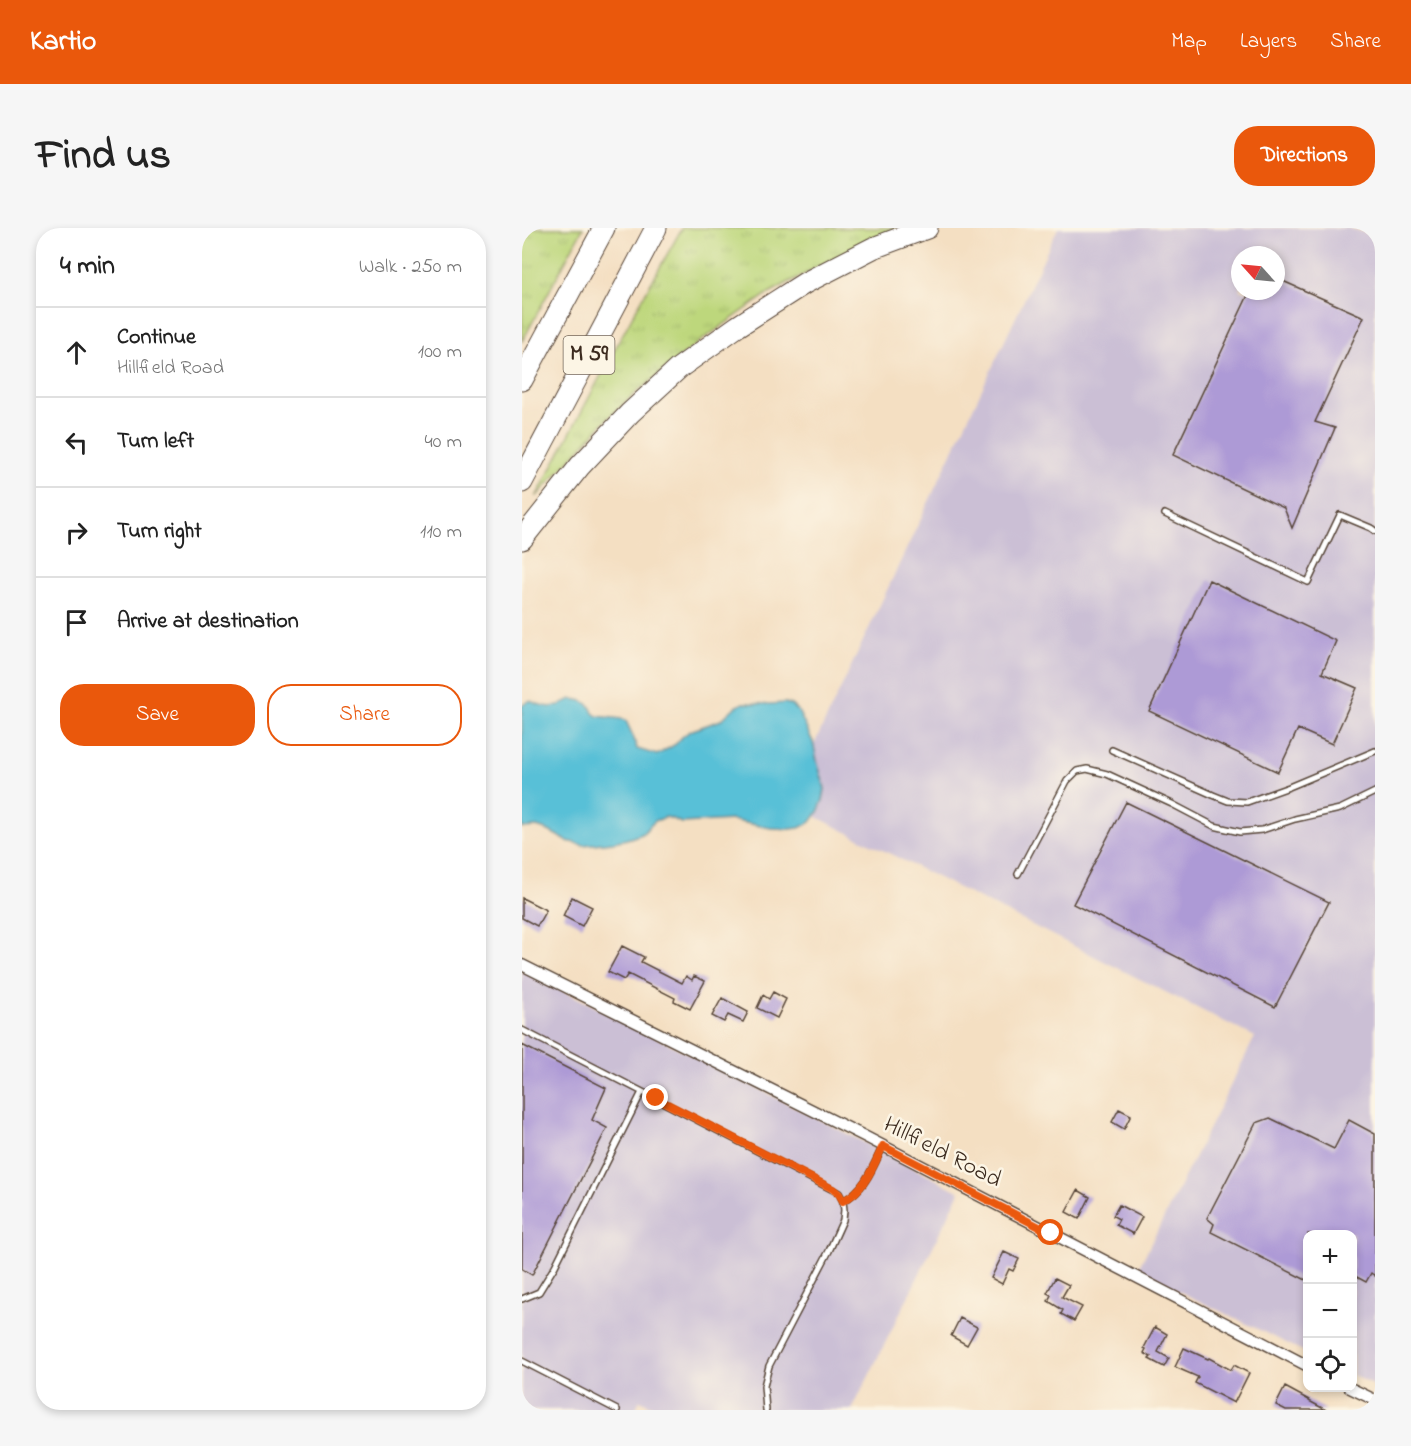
<!DOCTYPE html>
<html lang="en">
<head>
<meta charset="utf-8">
<style>
	:root { --surface:#fff; --page:#f6f6f6; --text:#222; --muted:#767676; --line:#e0e0e0; --accent:#ea580c }
	body { margin:0; font-family:"Indie Flower",sans-serif; background:var(--page); color:var(--text) }
	.controls { position:absolute; right:18px; bottom:18px; display:grid; overflow:hidden; border-radius:12px; box-shadow:0 3px 9px #0003 }
	.controls button { width:54px; height:54px; display:grid; place-items:center; padding:0; border:0; border-bottom:2px solid var(--line); background:var(--surface); color:var(--text); font:30px sans-serif }
	.compass { position:absolute; left:709px; top:18px; width:54px; height:54px; border-radius:50%; background:var(--surface); box-shadow:0 3px 9px #0003; rotate:297deg }
	.stop { position:absolute; width:18px; height:18px; margin:-14px; border:4px solid #ea580c; border-radius:50%; background:#fff }
	.stop.end { background:#ea580c; border-color:#fff; box-shadow:0 2px 6px #0008 }
	.list { margin:0; padding:0; list-style:none }
	h2 { display:flex; justify-content:space-between; align-items:center; height:78px; margin:0; padding:0 24px; font-size:26px }
	h2 small { font-size:20px; font-weight:400; color:var(--muted) }
	.list li { display:grid; grid-template-columns:39px 1fr auto; gap:18px; align-items:center; box-sizing:border-box; height:90px; padding:0 24px; border-top:2px solid var(--line) }
	.list b { display:block; font-size:22px; white-space:nowrap }
	.list p { margin:0; font-size:20px; white-space:nowrap; color:var(--muted) }
	.list em { font-size:20px; font-style:normal; color:var(--muted) }
	.actions { display:flex; gap:12px; padding:18px 24px }
	.actions a { flex:1; padding:14px 0; border:2px solid var(--accent); border-radius:24px; text-align:center; font-size:21px; color:var(--accent) }
	.actions .main { background:var(--accent); color:#fff }
	.icon { flex:none; width:33px; height:33px; fill:none; stroke:currentColor; stroke-width:2; stroke-linecap:round; stroke-linejoin:round }
	.map { position:relative; flex:none; width:853px; height:1182px; overflow:hidden; border-radius:24px }
	header { display:flex; align-items:center; gap:36px; box-sizing:border-box; height:84px; padding:0 30px; background:var(--accent); color:#fff }
	header strong { font-size:28px }
	nav { display:flex; gap:33px; margin-inline-start:auto; font-size:21px }
	.intro { display:flex; align-items:center; justify-content:space-between; box-sizing:border-box; height:144px; padding:0 36px }
	h1 { margin:0; font-size:42px }
	.button { padding:15px 27px; border-radius:24px; background:var(--accent); color:#fff; font-size:21px; font-weight:700 }
	main { display:flex; gap:36px; padding:0 36px }
	aside { flex:1; background:var(--surface); border-radius:24px; box-shadow:0 3px 9px #0003 }
	.map>svg:first-child { display:block }
	.industrial { fill:#cbbfd5; fill-rule:evenodd }
	.grass { fill:url(#grass-tufts); stroke:#7c804d; stroke-width:1.5 }
	.water { fill:#59c0d7; stroke:#4a757a; stroke-width:1.5 }
	.building { fill:#ad9ad6 }
	.lines { fill:none; stroke-linecap:round; stroke-linejoin:round }
	.service-casing { stroke:#574537; stroke-width:8 }
	.minor-casing { stroke:#574537; stroke-width:13 }
	.motorway-casing { stroke:#574537; stroke-width:23 }
	.service { stroke:#fff; stroke-width:5 }
	.minor { stroke:#fff; stroke-width:10 }
	.motorway { stroke:#fff; stroke-width:21 }
	.route { stroke:#ea580c; stroke-width:8 }
	.labels { text-anchor:middle; dominant-baseline:central; stroke-width:5; stroke-linejoin:round; paint-order:stroke }
	.shield { fill:#fcf5e5; stroke:#75675a; stroke-width:1.5 }
	.shield-label { font-size:22px; font-weight:bold; fill:#3b2a1e }
	.street-label { font-size:24px; fill:#3b2a1e; stroke:#fcf5e5 }
</style>
</head>
<body>
<header>
<strong>Kartio</strong>
<nav><a>Map</a><a>Layers</a><a>Share</a></nav>
</header>
<div class="intro"><h1>Find us</h1><a class="button">Directions</a></div>
<main>
<aside>
<h2>4 min<small>Walk · 250 m</small></h2>
<ul class="list">
<li><svg class="icon" aria-label="ahead" viewBox="0 0 24 24"><path d="M12 20V5M6 11l6-6 6 6"/></svg><div><b>Continue</b><p>Hillfield Road</p></div><em>100 m</em></li>
<li><svg class="icon" aria-label="left" viewBox="0 0 24 24"><path d="M17 20v-9H6M10 6l-5 5 5 5"/></svg><div><b>Turn left</b></div><em>40 m</em></li>
<li><svg class="icon" aria-label="right" viewBox="0 0 24 24"><path d="M7 20v-9h11M14 6l5 5-5 5"/></svg><div><b>Turn right</b></div><em>110 m</em></li>
<li><svg class="icon" aria-label="arrive" viewBox="0 0 24 24"><path d="M6 21V4h12l-3 4 3 4H6"/></svg><div><b>Arrive at destination</b></div></li>
</ul>
<div class="actions"><a class="main">Save</a><a>Share</a></div>
</aside>
<div class="map">
<svg width="853" height="1182" viewBox="0 0 853 1182">
	<defs>
		<pattern id="grass-tufts" width="24" height="20" patternUnits="userSpaceOnUse" patternTransform="scale(1.5)"><rect width="24" height="20" fill="#bdd77c"/><path d="M3 7l-1-3M5 7V3M7 7l1-3M15 17l-1-3M17 17v-4M19 17l1-3" fill="none" stroke="#a3b96b"/></pattern>
	</defs>
	<rect width="100%" height="100%" fill="#fcf5e5"/>
	<filter id="ink" filterUnits="userSpaceOnUse"><feTurbulence type="fractalNoise" baseFrequency=".0167" numOctaves="2"/><feDisplacementMap in="SourceGraphic" scale="12" xChannelSelector="R" yChannelSelector="G"/><feConvolveMatrix kernelMatrix="1 2 1 2 8 2 1 2 1" color-interpolation-filters="sRGB"/></filter>
	<filter id="wash" filterUnits="userSpaceOnUse"><feTurbulence type="fractalNoise" baseFrequency=".008" numOctaves="4" result="noise"/><feDisplacementMap in="SourceGraphic" scale="24" xChannelSelector="R" yChannelSelector="G"/><feGaussianBlur stdDeviation="1.35" result="paint"/><feColorMatrix in="noise" values="0 0 0 0 0 0 0 0 0 0 0 0 0 0 0 0 0 1.4 0 .05"/><feComposite in="paint" operator="in"/></filter>
	<g filter="url(#wash)">
		<rect width="100%" height="100%" fill="#f4dfc2"/>
		<path class="industrial" d="M 536,0 L 826,0 L 853,7 L 853,1158 L 831,1147 L 830,1006 L 786,1006 L 785,1125 L 615,1043 L 733,809 L 265,574 ZM 718,27 L 754,27 L 754,63 L 718,63 Z
			M 0,742 L 322,904 L 438,964 L 330,1182 L 138,1182 L 118,1172 L 113,1182 L 0,1182 Z"/>
		<path class="grass" d="M 0,0 L 61,0 L 0,114 Z
			M 160,0 L 375,0 L 341,15 L 247,65 L 177,114 L 110,168 L 84,192 L 14,269 L 110,89 Z"/>
		<path class="water" d="M 51,471 L 61,473 L 68,478 L 71,485 L 75,488 L 100,491 L 104,493 L 111,508 L 115,521 L 135,527 L 154,516 L 160,509 L 168,503 L 199,492 L 212,480 L 221,475 L 248,476 L 264,475 L 269,477 L 276,483 L 291,514 L 295,533 L 303,561 L 301,572 L 296,584 L 289,594 L 277,600 L 268,601 L 249,600 L 209,592 L 160,595 L 148,590 L 144,589 L 133,593 L 120,606 L 105,611 L 91,614 L 61,617 L 45,613 L 27,603 L 15,599 L 0,600 L 0,478 L 6,473 L 8,473 C 18,477 27,481 37,477 C 42,475 45,472 51,471 Z"/>
		<g id="blocks">
			<path class="building" d="M 754,50 L 842,89 L 793,194 L 813,200 L 770,300 L 762,280 L 651,227 L 728,63 L 754,63 Z
				M 687,352 L 814,413 L 800,445 L 835,460 L 810,516 L 776,501 L 756,544 L 627,483 Z
				M 604,574 L 807,674 L 753,779 L 551,676 Z
				M 50,669 L 70,679 L 60,698 L 41,688 Z
				M 0,670 L 24,682 L 15,698 L 0,690 Z
				M 100,718 L 122,729 L 119,734 L 160,755 L 164,748 L 170,752 L 172,748 L 183,753 L 168,781 L 152,773 L 153,770 L 106,746 L 102,752 L 86,744 Z
				M 251,764 L 264,771 L 255,790 L 235,780 L 241,767 L 247,771 Z
				M 200,770 L 226,784 L 221,794 L 206,787 L 202,794 L 190,788 Z
				M 0,817 L 84,860 L 70,892 L 85,900 L 10,1047 L 0,1041 Z
				M 597,881 L 609,887 L 602,901 L 590,894 Z
				M 748,890 L 812,921 L 827,892 L 853,906 L 853,1048 L 849,1045 L 844,1054 L 831,1047 L 831,1006 L 786,1006 L 786,1053 L 689,1004 L 692,996 L 685,990 L 734,895 Z
				M 556,962 L 568,969 L 557,991 L 544,984 Z
				M 597,977 L 620,989 L 611,1006 L 594,997 L 597,991 L 591,988 Z
				M 482,1024 L 497,1031 L 491,1043 L 487,1041 L 480,1056 L 469,1050 Z
				M 533,1050 L 547,1057 L 540,1069 L 560,1079 L 552,1093 L 539,1086 L 541,1082 L 526,1073 L 529,1067 L 525,1065 Z
				M 438,1090 L 455,1099 L 445,1117 L 429,1108 Z
				M 633,1099 L 645,1106 L 636,1124 L 647,1130 L 642,1139 L 627,1131 L 629,1129 L 622,1125 L 624,1121 L 622,1120 Z
				M 662,1120 L 686,1131 L 687,1130 L 709,1142 L 712,1137 L 727,1145 L 712,1175 L 673,1155 L 676,1149 L 653,1139 Z
				M 763,1159 L 787,1172 L 787,1173 L 804,1182 L 764,1182 L 754,1177 Z"/>
		</g>
	</g>
	<g filter="url(#ink)">
		<use href="#blocks" fill-opacity="0" stroke="#574537" stroke-width="1.5"/>
		<g class="lines">
			<defs>
				<path id="service" d="M 643,286 L 786,354 L 818,287 L 849,300 L 853,303
					M 590,522 L 691,567 L 706,573 L 725,574 L 767,559 L 853,523
					M 496,646 L 545,553 L 555,543 L 565,541 L 585,546 L 650,576 L 692,598 L 718,604 L 740,602 L 773,591 L 818,581 L 853,564
					M 0,802 L 317,965 L 321,973 L 322,982 L 321,992 L 307,1023 L 247,1138 L 242,1158 L 244,1182
					M 321,973 C 343,962 351,939 361,918
					M 0,1071 L 17,1064 L 33,1038 L 120,864
					M 0,1133 L 95,1182"/>
				<path id="minor" d="M 0,737 L 342,908 L 786,1138
					M 828,1160 L 853,1172"/>
				<path id="motorway" d="M 0,152 L 82,0
					M 0,254 L 134,0
					M 0,311 L 58,238 L 108,185 L 157,140 L 216,98 L 283,55 L 351,20 L 405,0"/>
			</defs>
			<use href="#service" class="service-casing"/>
			<use href="#minor" class="minor-casing"/>
			<use href="#motorway" class="motorway-casing"/>
			<use href="#service" class="service"/>
			<use href="#minor" class="minor"/>
			<use href="#motorway" class="motorway"/>
		</g>
	</g>
	<g class="lines" filter="url(#ink)">
		<path class="route" d="M 134,870 L 311,961 L 317,966 L 321,973 C 343,962 351,939 361,918 L 529,1005"/>
	</g>
	<g class="labels">
		<rect class="shield" x="41.5" y="108" width="51" height="38" rx="4.5"/>
		<g class="shield-label">
			<text x="67" y="127">M 59</text>
		</g>
		<g class="street-label">
			<text transform="translate(420 925) rotate(27)">Hillfield Road</text>
		</g>
	</g>
</svg>
<div class="controls">
<button>+</button>
<button>−</button>
<button><svg class="icon" aria-label="locate" viewBox="0 0 24 24"><circle cx="12" cy="12" r="6"/><path d="M12 2v4M12 18v4M2 12h4M18 12h4"/></svg></button>
</div>
<svg class="compass" viewBox="-18 -18 36 36"><path d="M0-13l5 13h-10z" fill="#e53935"/><path d="M0 13l5-13h-10z" fill="#767676"/></svg>
<div class="stop" style="left:529px;top:1005px"></div>
<div class="stop end" style="left:134px;top:870px"></div>
</div>
</main>
</body>
</html>
